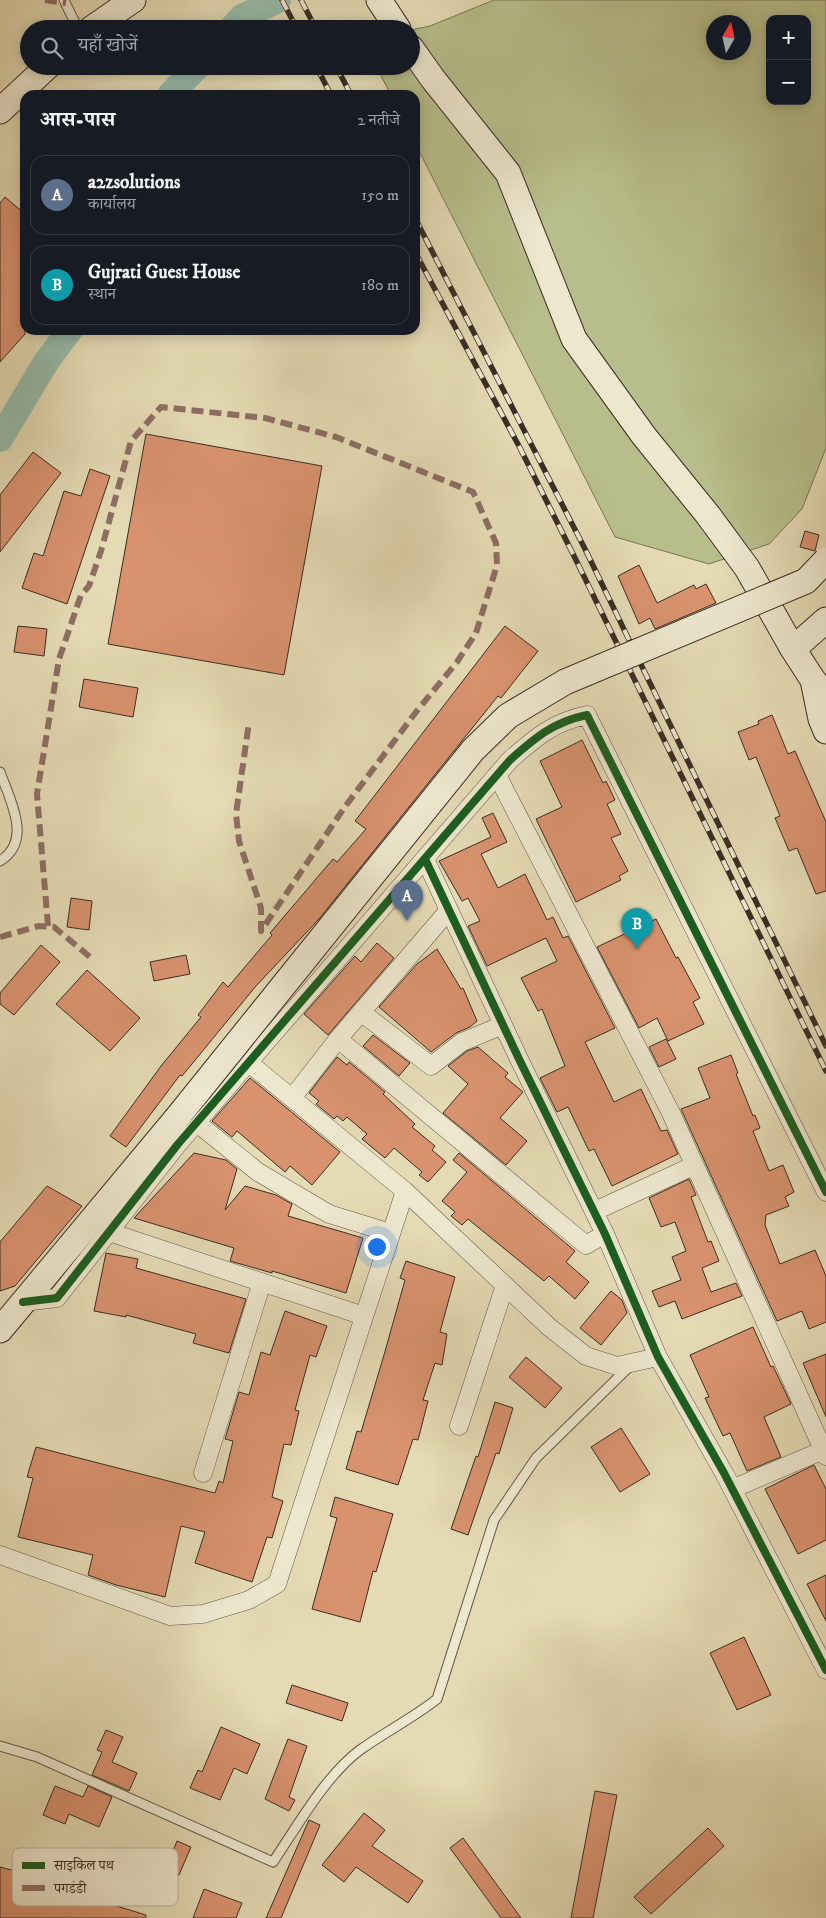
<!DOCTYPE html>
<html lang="hi">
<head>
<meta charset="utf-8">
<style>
	:root { --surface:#171b24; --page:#20242c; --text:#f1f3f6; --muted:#9ea1a6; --line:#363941; --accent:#2563eb }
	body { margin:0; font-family:"IM FELL DW Pica","Noto Serif Devanagari",serif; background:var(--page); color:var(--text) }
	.controls { position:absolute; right:15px; top:15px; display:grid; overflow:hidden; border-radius:10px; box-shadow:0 2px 12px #0003 }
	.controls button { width:45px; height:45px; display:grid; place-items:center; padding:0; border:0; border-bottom:1px solid var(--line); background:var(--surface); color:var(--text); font:25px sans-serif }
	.compass { position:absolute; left:706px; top:15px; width:45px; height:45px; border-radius:50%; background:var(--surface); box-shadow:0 2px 12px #0003; rotate:9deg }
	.you { position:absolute; left:376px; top:1246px; width:18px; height:18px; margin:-12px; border:4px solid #fff; border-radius:50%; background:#1a73e8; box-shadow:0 0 0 8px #1a73e833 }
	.badge { display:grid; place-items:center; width:32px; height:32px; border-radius:50%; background:var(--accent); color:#fff; font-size:16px; font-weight:700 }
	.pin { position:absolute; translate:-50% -41px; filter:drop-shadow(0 1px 2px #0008) }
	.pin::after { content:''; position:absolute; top:26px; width:18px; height:15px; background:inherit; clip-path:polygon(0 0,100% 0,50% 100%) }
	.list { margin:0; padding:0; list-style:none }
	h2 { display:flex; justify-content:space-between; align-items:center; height:65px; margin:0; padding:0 20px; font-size:21px }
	h2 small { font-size:16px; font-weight:400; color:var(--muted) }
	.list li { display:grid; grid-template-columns:32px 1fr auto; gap:15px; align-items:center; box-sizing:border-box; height:80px; margin:0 10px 10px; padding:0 10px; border:1px solid var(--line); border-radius:15px }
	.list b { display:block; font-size:19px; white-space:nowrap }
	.list p { margin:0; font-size:16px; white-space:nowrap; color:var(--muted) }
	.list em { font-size:16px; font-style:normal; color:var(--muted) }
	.icon { flex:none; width:28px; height:28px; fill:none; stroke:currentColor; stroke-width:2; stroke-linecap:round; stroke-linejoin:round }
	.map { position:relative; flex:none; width:826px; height:1918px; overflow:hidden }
	.search { position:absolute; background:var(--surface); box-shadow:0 2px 12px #0003; left:20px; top:20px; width:400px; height:55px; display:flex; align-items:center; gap:12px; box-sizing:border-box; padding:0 18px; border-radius:28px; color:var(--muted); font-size:19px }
	.panel { position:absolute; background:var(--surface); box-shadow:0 2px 12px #0003; left:20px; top:90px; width:400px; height:245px; border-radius:15px }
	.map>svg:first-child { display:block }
	.green { fill:#b7be8b; stroke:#787658; fill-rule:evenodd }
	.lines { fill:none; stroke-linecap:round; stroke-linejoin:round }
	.river { stroke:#96bba9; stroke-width:26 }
	.building { fill:#d8926e; stroke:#3a2d25 }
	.lane-casing { stroke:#645849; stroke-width:11 }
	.street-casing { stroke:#645849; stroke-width:19 }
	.secondary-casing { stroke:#3a2d25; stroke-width:27 }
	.lane { stroke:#ede7ce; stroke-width:9 }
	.street { stroke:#ede7ce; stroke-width:18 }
	.secondary { stroke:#ede7ce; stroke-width:25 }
	.rail-casing { stroke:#3a2d25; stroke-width:5.5 }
	.rail { stroke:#ede7ce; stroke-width:4; stroke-dasharray:11; stroke-linecap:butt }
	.secondary-bridge-casing { stroke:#3a2d25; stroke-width:27; stroke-linecap:butt }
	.secondary-bridge { stroke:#ede7ce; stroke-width:25 }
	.quiet { stroke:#8d6e63; stroke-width:6; stroke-dasharray:12 6; stroke-linecap:butt }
	.cycleway-casing { stroke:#ede7ce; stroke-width:11 }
	.cycleway { stroke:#1b5e20; stroke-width:8 }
	.key { fill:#ede7ce; stroke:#b7af9b; stroke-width:1 }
	.key-label { font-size:14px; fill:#3a2d25 }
</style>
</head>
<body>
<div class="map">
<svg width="826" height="1918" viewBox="0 0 826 1918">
	<rect width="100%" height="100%" fill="#e4dab4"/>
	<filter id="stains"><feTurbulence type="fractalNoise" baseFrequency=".004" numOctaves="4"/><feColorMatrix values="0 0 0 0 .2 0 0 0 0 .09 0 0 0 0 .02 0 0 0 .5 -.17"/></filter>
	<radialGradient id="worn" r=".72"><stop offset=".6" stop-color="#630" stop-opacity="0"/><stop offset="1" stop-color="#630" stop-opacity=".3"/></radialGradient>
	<path class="green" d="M 494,0 L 826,0 L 826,448 L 802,509 L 769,544 L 709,564 L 615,537 L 415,143 L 415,95 L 391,95 L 376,66 L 411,66 L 411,30 L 430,26 ZM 770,19 L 807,19 L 807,101 L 770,101 ZM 714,22 L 744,22 L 744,52 L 714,52 Z"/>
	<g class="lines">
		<path class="river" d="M 231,29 L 242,17 L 278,0
			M 170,95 L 198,66
			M 0,439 L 46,362 L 70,330"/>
	</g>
	<path class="building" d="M 5,197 L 25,214 L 25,334 L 0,362 L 0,203 Z
		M 146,434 L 322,466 L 284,675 L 108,644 Z
		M 33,452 L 61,473 L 0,552 L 0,495 Z
		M 90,469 L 110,476 L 67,604 L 22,588 L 34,553 L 43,556 L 64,491 L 81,496 Z
		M 805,531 L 819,535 L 815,551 L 800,547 Z
		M 639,565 L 657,603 L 694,585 L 696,589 L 706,584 L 716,603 L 655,629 L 650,618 L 639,624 L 618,576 Z
		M 18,626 L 47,629 L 44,656 L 14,652 Z
		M 505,626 L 538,651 L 501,698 L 498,696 L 319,919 L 256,986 L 182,1076 L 180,1075 L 126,1147 L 110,1136 L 161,1066 L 201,1017 L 198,1015 L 223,982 L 228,987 L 272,935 L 270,933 L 333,859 L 337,862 L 366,829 L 355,821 Z
		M 84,679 L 138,688 L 133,717 L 79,707 Z
		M 772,715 L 788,754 L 795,751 L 826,822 L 826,891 L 816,894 L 797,848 L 789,851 L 775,818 L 780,816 L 756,757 L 749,760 L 738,732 L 759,724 L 758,721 Z
		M 582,740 L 603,783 L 606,781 L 615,800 L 607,804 L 621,834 L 611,838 L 628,871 L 619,876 L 621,880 L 576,902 L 536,819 L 562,807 L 540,761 Z
		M 493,813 L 507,842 L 481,854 L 498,888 L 525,874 L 547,920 L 553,917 L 563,938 L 568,936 L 615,1028 L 585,1042 L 614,1102 L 641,1089 L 661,1131 L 667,1130 L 678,1154 L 612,1186 L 594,1149 L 589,1151 L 568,1107 L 557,1112 L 540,1078 L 565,1066 L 542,1009 L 538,1011 L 521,978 L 557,961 L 546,938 L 487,966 L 468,926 L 480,921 L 468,898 L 462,901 L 439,861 L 491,837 L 482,818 Z
		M 71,898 L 92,901 L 89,930 L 67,927 Z
		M 656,919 L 676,958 L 678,957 L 700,998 L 693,1002 L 704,1024 L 668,1041 L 657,1018 L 639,1028 L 597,947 Z
		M 377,943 L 394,958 L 328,1035 L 304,1014 L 355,956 L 361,962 Z
		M 41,945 L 60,962 L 14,1015 L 0,1004 L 0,993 Z
		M 437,949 L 461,989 L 463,988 L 477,1021 L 470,1027 L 456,1033 L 431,1052 L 379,1007 L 417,964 Z
		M 186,955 L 190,974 L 154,981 L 150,962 Z
		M 87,970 L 140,1018 L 110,1051 L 56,1004 Z
		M 373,1035 L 410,1063 L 399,1076 L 363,1046 Z
		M 666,1039 L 676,1059 L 659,1067 L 649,1047 Z
		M 478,1047 L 508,1073 L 505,1077 L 523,1092 L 500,1118 L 527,1141 L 506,1165 L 443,1113 L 468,1084 L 448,1066 L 467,1051 Z
		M 731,1055 L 738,1073 L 736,1074 L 753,1116 L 755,1115 L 760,1128 L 753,1131 L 769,1171 L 783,1165 L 794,1192 L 785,1197 L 789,1206 L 766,1215 L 765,1225 L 780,1264 L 815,1250 L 826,1276 L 826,1322 L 809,1329 L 802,1311 L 777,1321 L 681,1109 L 710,1098 L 698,1068 Z
		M 337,1057 L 347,1065 L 349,1062 L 385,1092 L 383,1094 L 415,1124 L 412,1127 L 435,1146 L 432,1150 L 446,1162 L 428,1182 L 419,1175 L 422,1172 L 394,1148 L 385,1158 L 362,1139 L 367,1134 L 347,1117 L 343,1121 L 337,1116 L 334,1119 L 316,1104 L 319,1101 L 309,1093 Z
		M 250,1078 L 340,1152 L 312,1185 L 290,1166 L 285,1172 L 237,1131 L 232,1137 L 212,1121 Z
		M 194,1153 L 226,1160 L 237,1169 L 225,1210 L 245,1186 L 276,1195 L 292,1204 L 288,1216 L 363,1238 L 346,1293 L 272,1271 L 272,1273 L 230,1261 L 234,1248 L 134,1218 Z
		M 459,1153 L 575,1251 L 566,1262 L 589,1282 L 575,1299 L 549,1276 L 544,1281 L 468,1219 L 462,1225 L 451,1216 L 455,1212 L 442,1201 L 467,1172 L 453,1160 Z
		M 689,1179 L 696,1195 L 691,1197 L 708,1242 L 711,1241 L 719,1261 L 702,1268 L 711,1292 L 736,1283 L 742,1296 L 682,1319 L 675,1301 L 659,1307 L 652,1291 L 681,1280 L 672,1257 L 686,1251 L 675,1222 L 661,1227 L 649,1198 Z
		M 47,1186 L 82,1206 L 15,1286 L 0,1291 L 0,1242 Z
		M 106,1253 L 138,1259 L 136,1268 L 246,1299 L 229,1353 L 193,1343 L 196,1334 L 126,1315 L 126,1317 L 94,1311 Z
		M 406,1261 L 455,1277 L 440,1332 L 447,1334 L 442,1365 L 435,1363 L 423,1400 L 428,1401 L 418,1440 L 413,1439 L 398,1485 L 346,1469 L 357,1431 L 361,1432 L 384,1355 L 405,1280 L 400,1278 Z
		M 611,1291 L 622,1300 L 627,1313 L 601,1345 L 580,1328 Z
		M 285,1311 L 327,1326 L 316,1357 L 310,1355 L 295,1410 L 299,1411 L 291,1445 L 284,1444 L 272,1497 L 283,1501 L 272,1538 L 267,1537 L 252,1582 L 195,1563 L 205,1532 L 181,1526 L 165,1597 L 116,1585 L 88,1575 L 93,1555 L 18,1537 L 33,1478 L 27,1477 L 36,1447 L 215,1493 L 219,1481 L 223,1483 L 233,1441 L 225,1439 L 239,1392 L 249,1395 L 261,1352 L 270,1355 Z
		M 753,1327 L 771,1367 L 773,1366 L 791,1404 L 764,1417 L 781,1457 L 747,1471 L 730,1433 L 723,1436 L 705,1398 L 709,1397 L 690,1355 Z
		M 826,1354 L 826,1417 L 803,1363 Z
		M 526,1357 L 562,1388 L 545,1408 L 509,1377 Z
		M 495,1402 L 513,1408 L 499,1454 L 496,1453 L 468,1535 L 451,1529 L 476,1456 L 478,1457 Z
		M 621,1428 L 650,1474 L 620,1492 L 591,1447 Z
		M 814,1465 L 826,1489 L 826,1540 L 798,1554 L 765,1489 Z
		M 335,1497 L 393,1514 L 376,1572 L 373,1571 L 360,1622 L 312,1609 L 337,1518 L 330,1516 Z
		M 826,1575 L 826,1621 L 807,1584 Z
		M 744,1637 L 771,1695 L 737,1710 L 710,1653 Z
		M 292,1685 L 348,1703 L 342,1721 L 286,1703 Z
		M 221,1727 L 260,1744 L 247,1774 L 234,1768 L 220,1800 L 190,1788 L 198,1770 L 202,1772 Z
		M 106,1730 L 123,1737 L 112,1762 L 137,1773 L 129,1791 L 92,1775 L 102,1752 L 97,1750 Z
		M 288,1739 L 307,1746 L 289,1797 L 295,1800 L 289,1811 L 265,1799 Z
		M 55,1786 L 83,1797 L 88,1786 L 112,1797 L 99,1827 L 69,1814 L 65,1824 L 43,1815 Z
		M 595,1791 L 617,1795 L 593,1918 L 571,1918 Z
		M 364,1813 L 385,1830 L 372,1846 L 423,1881 L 408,1903 L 356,1867 L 344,1882 L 322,1865 Z
		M 309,1820 L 320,1825 L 281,1918 L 266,1918 Z
		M 708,1828 L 724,1846 L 651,1914 L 634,1897 Z
		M 463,1838 L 521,1918 L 501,1918 L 450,1848 Z
		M 177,1841 L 191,1847 L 179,1875 L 165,1870 Z
		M 0,1867 L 57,1882 L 56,1886 L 95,1896 L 94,1899 L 146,1915 L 146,1918 L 0,1918 Z
		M 204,1889 L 242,1903 L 236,1918 L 193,1918 Z"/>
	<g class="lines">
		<defs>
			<path id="lane" d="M 64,0 L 78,29
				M 0,772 C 10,800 33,841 0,861
				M 0,1746 L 37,1757 L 273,1862 C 297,1827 325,1776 360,1750 C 385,1732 413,1718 437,1699 L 494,1520 L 536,1458 L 631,1365"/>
			<path id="street" d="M 497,775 L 671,1113 L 826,1456
				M 425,859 L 519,1059 L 605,1234 L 658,1357 L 724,1473 L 826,1670
				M 361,1012 L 431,1066 L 462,1042 L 503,1025
				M 338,1039 L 586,1245 L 605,1234
				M 249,1063 L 405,1191 L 549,1327 L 586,1356 L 617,1366 L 658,1357
				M 292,1098 L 338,1039 L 449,910
				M 197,1123 L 258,1172 L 329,1214 L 391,1233
				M 595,1211 L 693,1166
				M 109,1232 L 364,1316
				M 23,1302 L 57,1298 L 178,1144 L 510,760 C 535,738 553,722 587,715 L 826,1192
				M 459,1426 L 505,1285
				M 203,1473 L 262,1282
				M 732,1489 L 826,1449
				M 0,1555 L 170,1616 L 203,1614 L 249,1600 L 277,1584 L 405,1191"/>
			<path id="secondary" d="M 379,0 L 398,29
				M 91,29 L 133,0
				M 411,48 L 433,79 L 508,173 L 574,339 L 644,436 L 708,515 L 747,568 L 793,649 L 813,680 L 826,696
				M 0,111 L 48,66
				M 793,649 L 826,620
				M 813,680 L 821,719 L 826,731
				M 0,1330 L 176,1119"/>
		</defs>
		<use href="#lane" class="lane-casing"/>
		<use href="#street" class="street-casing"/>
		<use href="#secondary" class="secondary-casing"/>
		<use href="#lane" class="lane"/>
		<use href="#street" class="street"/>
		<use href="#secondary" class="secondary"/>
		<defs>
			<path id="rail" d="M 282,0 L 297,29
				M 301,0 L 316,29
				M 316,66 L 331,95
				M 336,66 L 351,95
				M 415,218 L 585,549 L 826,1046
				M 415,252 L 520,448 L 575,558 L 826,1071"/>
		</defs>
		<use href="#rail" class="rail-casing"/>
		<use href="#rail" class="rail"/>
		<defs>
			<path id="secondary-bridge" d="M 176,1119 L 473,750 L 508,716 L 565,682 L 806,581 L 826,560"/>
		</defs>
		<use href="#secondary-bridge" class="secondary-bridge-casing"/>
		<use href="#secondary-bridge" class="secondary-bridge"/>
		<path class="quiet" d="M 45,0 L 66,3
			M 48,926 L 37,794 L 59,659 L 81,595 L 89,586 L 101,551 L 131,441 L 161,407 L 265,418 L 336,437 L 473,492 L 496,543 L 497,565 L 476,633 L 457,662 L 416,712 L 344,808 L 261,931 L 261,908 L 239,841 L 236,814 L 249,722
			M 0,937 L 39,926 L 54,927 L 90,957"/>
		<defs>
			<path id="cycleway" d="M 425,859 L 519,1059 L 605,1234 L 658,1357 L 724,1473 L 826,1670
				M 23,1302 L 57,1298 L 178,1144 L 510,760 C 535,738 553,722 587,715 L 826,1192"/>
		</defs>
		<use href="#cycleway" class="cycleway-casing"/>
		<use href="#cycleway" class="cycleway"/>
	</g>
	<rect x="12" y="1848" width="166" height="58" rx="8" class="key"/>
	<rect x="22" y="1862" width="23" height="7" fill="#1b5e20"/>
	<rect x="22" y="1885" width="23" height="6" fill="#8d6e63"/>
	<g class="key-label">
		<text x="54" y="1870">साइकिल पथ</text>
		<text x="54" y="1893">पगडंडी</text>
	</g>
	<rect width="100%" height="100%" filter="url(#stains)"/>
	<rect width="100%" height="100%" fill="url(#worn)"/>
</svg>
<div class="controls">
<button>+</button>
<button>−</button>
</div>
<svg class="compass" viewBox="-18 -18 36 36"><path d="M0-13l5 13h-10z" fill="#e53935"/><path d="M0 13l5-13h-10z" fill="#9ea1a6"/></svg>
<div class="you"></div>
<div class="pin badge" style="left:407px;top:921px;background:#5c6f8a">A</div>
<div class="pin badge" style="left:637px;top:949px;background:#0f9aa8">B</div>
<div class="search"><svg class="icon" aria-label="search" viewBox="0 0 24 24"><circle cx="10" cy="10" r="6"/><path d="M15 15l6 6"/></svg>यहाँ खोजें</div>
<section class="panel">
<h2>आस-पास<small>2 नतीजे</small></h2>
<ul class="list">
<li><span class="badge" style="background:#5c6f8a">A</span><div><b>a2zsolutions</b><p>कार्यालय</p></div><em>150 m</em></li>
<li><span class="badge" style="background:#0f9aa8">B</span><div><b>Gujrati Guest House</b><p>स्थान</p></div><em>180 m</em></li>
</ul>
</section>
</div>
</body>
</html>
